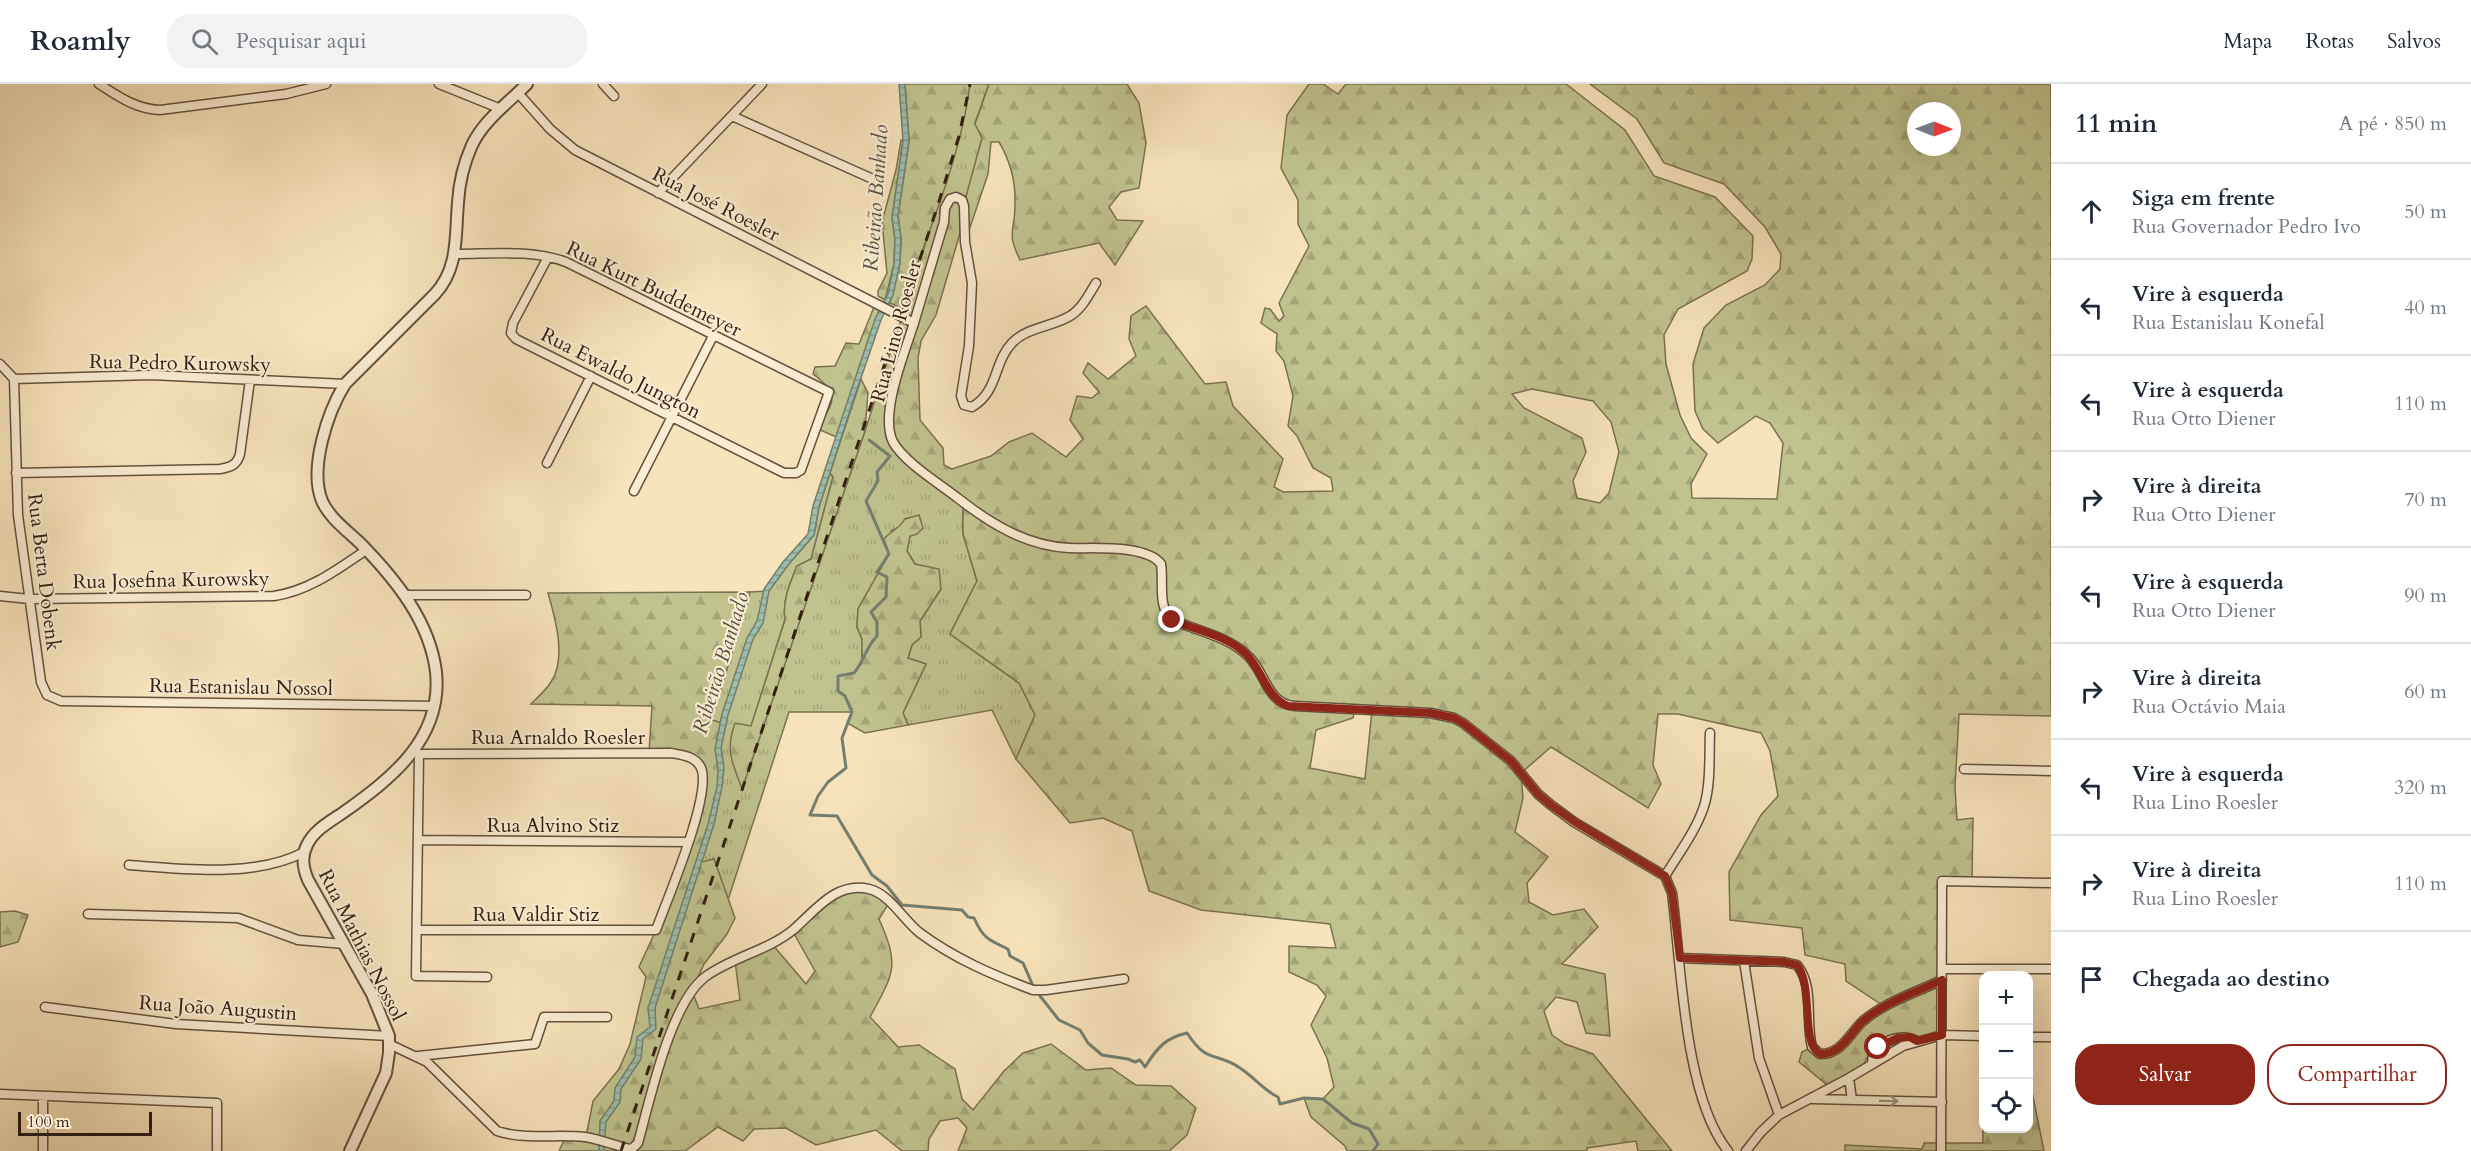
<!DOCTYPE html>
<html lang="pt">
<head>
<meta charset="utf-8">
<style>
	:root { --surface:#fff; --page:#f2f2f3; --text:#1f2937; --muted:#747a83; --line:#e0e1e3; --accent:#8f2418 }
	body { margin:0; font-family:Cardo,serif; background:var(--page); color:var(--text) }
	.controls { position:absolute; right:18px; bottom:18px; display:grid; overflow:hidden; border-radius:12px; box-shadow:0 6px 24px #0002 }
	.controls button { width:54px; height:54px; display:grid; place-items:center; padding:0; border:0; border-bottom:2px solid var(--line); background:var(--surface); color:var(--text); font:30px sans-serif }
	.compass { position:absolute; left:1907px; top:18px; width:54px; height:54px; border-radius:50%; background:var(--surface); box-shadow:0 6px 24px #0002; rotate:91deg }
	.scale { position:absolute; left:18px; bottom:15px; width:134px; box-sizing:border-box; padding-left:6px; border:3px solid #332012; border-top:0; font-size:16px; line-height:21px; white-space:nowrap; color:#332012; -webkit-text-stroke:4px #faedd3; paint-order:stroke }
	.stop { position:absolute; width:18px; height:18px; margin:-14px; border:4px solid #8f2418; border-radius:50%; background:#fff }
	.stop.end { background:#8f2418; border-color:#fff; box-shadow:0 2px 6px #0008 }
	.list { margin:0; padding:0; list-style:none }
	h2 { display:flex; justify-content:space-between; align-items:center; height:78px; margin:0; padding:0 24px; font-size:26px }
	h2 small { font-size:20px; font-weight:400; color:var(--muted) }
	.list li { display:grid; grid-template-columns:39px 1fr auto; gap:18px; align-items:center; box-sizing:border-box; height:96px; padding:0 24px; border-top:2px solid var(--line) }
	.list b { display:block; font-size:22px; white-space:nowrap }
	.list p { margin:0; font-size:20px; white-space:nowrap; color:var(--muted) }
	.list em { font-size:20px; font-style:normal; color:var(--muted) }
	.actions { display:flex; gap:12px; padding:18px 24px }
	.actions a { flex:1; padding:14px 0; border:2px solid var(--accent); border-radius:24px; text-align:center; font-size:21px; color:var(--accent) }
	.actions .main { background:var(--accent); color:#fff }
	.icon { flex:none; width:33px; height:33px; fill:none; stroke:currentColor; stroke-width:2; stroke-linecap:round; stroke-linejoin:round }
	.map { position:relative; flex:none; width:2051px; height:1067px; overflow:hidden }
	header { display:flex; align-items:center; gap:36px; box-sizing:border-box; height:84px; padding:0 30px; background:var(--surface); border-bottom:2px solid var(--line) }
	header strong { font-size:28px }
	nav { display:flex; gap:33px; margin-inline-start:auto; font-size:21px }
	.search { width:420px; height:54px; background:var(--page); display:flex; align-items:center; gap:15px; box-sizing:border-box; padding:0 21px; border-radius:24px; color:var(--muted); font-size:22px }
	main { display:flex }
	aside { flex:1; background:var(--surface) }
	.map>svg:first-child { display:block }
	.grass { fill:url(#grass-tufts); stroke:#7a7250; stroke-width:1.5 }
	.forest { fill:url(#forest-firs); stroke:#7a7250; stroke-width:1.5; fill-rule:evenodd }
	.water { fill:url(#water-rules); stroke:#737f6f; stroke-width:1.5 }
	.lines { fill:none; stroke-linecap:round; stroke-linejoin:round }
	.stream { stroke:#737f6f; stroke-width:3 }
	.minor-casing { stroke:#64513c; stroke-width:11 }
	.tertiary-casing { stroke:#64513c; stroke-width:14 }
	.minor { stroke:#faedd3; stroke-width:8 }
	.tertiary { stroke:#faedd3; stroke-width:10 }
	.rail { stroke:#332012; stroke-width:3; stroke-dasharray:10 10; stroke-linecap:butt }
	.oneway { stroke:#a0917c }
	.route { stroke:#8f2418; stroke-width:8 }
	.labels { text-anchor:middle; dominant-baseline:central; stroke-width:4.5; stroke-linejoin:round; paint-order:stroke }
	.street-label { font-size:20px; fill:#332012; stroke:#faedd3 }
	.water-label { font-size:21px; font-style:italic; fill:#535040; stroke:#faedd3 }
</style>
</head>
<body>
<header>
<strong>Roamly</strong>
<div class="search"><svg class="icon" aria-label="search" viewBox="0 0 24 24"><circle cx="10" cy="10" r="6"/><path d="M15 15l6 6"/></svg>Pesquisar aqui</div>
<nav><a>Mapa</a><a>Rotas</a><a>Salvos</a></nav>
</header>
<main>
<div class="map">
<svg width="2051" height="1067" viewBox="0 0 2051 1067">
	<defs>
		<pattern id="grass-tufts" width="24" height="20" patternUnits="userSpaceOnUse" patternTransform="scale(1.5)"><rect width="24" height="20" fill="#c0c38e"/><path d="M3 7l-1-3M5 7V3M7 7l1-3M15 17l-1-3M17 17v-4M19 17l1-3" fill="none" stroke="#a5a779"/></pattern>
		<pattern id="forest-firs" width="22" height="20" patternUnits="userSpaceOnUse" patternTransform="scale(1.5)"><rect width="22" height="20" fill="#c0c38e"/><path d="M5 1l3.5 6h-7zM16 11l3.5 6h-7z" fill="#a5a779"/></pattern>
		<pattern id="water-rules" width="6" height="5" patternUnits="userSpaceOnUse" patternTransform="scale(1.5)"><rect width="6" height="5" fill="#9ebfad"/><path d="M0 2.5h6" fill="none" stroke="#819b8b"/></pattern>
	</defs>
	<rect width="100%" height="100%" fill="#f8e4bc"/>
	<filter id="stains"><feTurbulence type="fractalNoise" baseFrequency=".00333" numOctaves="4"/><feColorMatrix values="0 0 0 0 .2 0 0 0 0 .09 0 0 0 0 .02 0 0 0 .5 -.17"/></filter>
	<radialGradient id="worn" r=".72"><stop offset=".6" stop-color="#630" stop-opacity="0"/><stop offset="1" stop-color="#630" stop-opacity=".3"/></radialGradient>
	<path class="grass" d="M 970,0 L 989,0 L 975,39 L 982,54 L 964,122 L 896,296 L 963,418 L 963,450 L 977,497 L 950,550 L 1019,599 L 1035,631 L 1016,675 L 992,626 L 908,641 L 903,629 L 926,580 L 908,574 L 912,561 L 921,553 L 920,537 L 941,505 L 915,480 L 907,467 L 910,451 L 919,432 L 905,435 L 901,442 L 891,447 L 889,470 L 858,525 L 857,543 L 862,555 L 862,579 L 854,589 L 845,612 L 852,628 L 789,628 L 728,816 L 714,775 L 697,780 L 724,640 L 708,635 L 706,623 L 720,608 L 750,508 L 769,507 L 788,481 L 814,451 L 819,423 L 830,389 L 833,393 L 811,475 L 797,482 C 790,499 782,517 785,535 L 751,643 L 742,704 L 865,347 L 937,124 L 959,52 Z"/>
	<path class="forest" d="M 905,0 L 970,0 C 961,74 926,154 901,224 L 890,219 L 900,179 L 901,154 L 898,132 L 909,57 Z
		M 989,0 L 1127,0 L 1139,19 L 1146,59 L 1139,104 L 1121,108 L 1109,123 L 1117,136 L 1143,137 L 1115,181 L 1099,159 L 1020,176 C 1006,147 1015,149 1015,121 C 1016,97 1011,78 999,58 L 991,58 L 988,90 L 965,158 L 963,139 L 936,231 L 921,257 L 918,274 L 920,336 L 943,364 L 944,381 L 952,385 L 991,372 L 1009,358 L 1032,349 L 1066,373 L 1083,355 L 1070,336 L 1077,312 L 1092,314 L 1099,308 L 1083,289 L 1088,279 L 1108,295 L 1136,272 L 1129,255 L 1131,232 L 1146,222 L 1205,300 L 1226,298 L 1233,322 L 1283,375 L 1274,403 L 1283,408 L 1333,407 L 1331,394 L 1313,384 L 1297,352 L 1288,342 L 1293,312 L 1284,277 L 1276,267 L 1277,250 L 1261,239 L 1265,224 L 1270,225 L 1279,237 L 1284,232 L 1279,219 L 1309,162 L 1298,140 L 1298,116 L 1281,84 L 1287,31 L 1309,0 L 1323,0 L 1338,10 L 1346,0 L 1566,0 L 1625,46 L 1654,92 L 1715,113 L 1753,152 L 1752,175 L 1747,187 L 1678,225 L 1664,251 L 1666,280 L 1680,331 L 1691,354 L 1707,370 L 1691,400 L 1692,414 L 1777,415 L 1783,359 L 1770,339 L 1756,332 L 1718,359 L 1703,345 L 1695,327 L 1693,280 L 1704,244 L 1726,221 L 1765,201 L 1780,185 L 1781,170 L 1765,143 L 1724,100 L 1664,79 L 1637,35 L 1590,0 L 2051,0 L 2051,632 L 1959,630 L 1955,703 L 1957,736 L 1973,734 L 1972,797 L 1943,797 L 1942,951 L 1924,955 L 1905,951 L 1875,961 L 1866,975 L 1863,986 L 1831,1004 L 1799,978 L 1802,968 L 1812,963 L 1826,970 L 1885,923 L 1846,897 L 1845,880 L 1805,871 L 1802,844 L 1730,836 L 1729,788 L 1761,731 L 1778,712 L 1770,667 L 1761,649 L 1678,630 L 1658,630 L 1653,681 L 1661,700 L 1648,724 L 1551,663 L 1521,689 L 1523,714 L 1515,748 L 1548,773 L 1527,799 L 1529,818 L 1553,831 L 1584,825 L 1598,843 L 1562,880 L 1605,890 L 1610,952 L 1586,949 L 1577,918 L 1556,913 L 1544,927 L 1552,951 L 1565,960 L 1593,970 L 1672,1067 L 1638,1067 L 1636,1057 L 1587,1064 L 1587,1067 L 1347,1067 L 1345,1062 L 1311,1033 L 1304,1014 L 1323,1015 L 1334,1003 L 1327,974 L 1311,941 L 1326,912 L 1317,901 L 1289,888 L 1289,862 L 1336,864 L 1330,840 L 1201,826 L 1149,807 L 1132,747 L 1103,734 L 1070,739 L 1016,675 L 1035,631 L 1019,599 L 950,550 L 977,497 L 963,450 L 963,418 L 893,358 L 890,325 L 950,115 L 964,120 L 982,54 L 975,40 ZM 1916,27 L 1952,27 L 1952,63 L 1916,63 ZM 1532,305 L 1593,317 L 1611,338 L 1619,368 L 1609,409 L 1600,419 L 1577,414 L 1573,397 L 1586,368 L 1582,354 L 1524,324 L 1512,310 ZM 1355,624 L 1372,626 L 1365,695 L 1310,684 L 1316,646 L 1353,634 Z
		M 901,56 L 903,57 L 892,134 L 895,155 L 894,180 L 885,216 L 878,212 L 878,207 L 887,189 L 882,138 L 896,86 Z
		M 874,223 L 880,224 L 836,353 L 818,345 C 833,316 842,312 813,290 L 815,283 L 835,282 L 846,259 L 859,260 Z
		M 861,295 L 868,309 L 865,347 L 742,705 C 732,677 725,668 735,639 L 751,642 L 785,536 C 782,517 790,499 797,482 L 811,475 L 833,393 L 830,389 Z
		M 919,431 L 923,444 L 917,450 L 910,452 L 907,467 L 915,480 L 939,485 L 941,505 L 920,537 L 921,553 L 912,561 L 908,574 L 926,580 L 903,629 L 908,641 L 865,649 L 847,639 L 852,628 L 845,612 L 838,607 L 838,592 L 854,589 L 862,579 L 862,555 L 857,543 L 858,525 L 889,470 L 884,455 C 891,447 900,444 905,435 Z
		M 750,508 L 720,608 L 706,623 L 708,635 L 725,640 L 719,664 L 720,703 L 698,779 L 714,775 L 735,834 L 727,850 L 704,880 L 692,907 L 699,925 L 740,916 L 735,877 L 772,860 L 806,900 L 815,887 L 792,846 L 828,813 L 864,804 L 889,819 L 879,835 C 900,882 894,889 870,933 L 898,963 L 919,961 L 955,985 L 962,1015 L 973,1026 L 1004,987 L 1023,969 L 1051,960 L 1086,986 L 1111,984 L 1136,1001 L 1171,1002 L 1196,1024 L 1187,1051 L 1169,1067 L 958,1067 L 967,1044 L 958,1034 L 940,1037 L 929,1055 L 928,1067 L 902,1067 L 876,1046 L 816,1061 L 786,1044 L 754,1045 L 743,1057 L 718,1043 L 685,1067 L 559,1067 L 566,1052 L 586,1053 L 593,1017 L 619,985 L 630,960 L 646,893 L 639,883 L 656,846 L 703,708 L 696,677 L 649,669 L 652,622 L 531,620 C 538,613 546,606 551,598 C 567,575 555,533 548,509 Z
		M 15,827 L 28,831 L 18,858 L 0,863 L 0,828 Z
		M 1982,988 L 1984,1044 L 2028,1044 L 2029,993 L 2044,1067 L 1845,1067 L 1845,1061 L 1922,1065 L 1924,1059 L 1983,1059 Z"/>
	<path class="water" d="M 899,0 L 905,0 L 909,57 L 898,132 L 901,154 L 900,179 L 893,211 L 881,236 L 852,320 L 819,423 L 814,451 L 788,481 L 769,507 L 763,539 L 753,555 L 728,631 L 721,664 L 724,683 L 722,703 L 714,740 L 655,924 L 656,945 L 643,955 L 641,975 L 621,1005 L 620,1018 L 606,1038 L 604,1067 L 599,1067 L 600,1037 L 614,1017 L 615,1004 L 635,973 L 637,953 L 650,943 L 648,924 L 708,740 L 717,703 L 718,685 L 715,665 L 722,630 L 747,554 L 757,537 L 764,505 L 783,478 L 808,450 L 813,422 L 847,319 L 875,235 L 888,210 L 894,180 L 895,155 L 892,134 L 903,57 Z"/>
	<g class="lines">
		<path class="stream" d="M 869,356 L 890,372 L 877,388 L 878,397 L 866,417 L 889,470 L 877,488 L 887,493 L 886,513 L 871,528 L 877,538 L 877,552 C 866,563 864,577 854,589 L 838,592 L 838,607 L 845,612 L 852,628 L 842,654 L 846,684 L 828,698 L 818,712 L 810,731 L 837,732 L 872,791 L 887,802 L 902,821 L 962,826 L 968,833 L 974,834 C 983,854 988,856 1008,865 L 1010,872 L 1023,879 L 1034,904
			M 1040,912 L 1059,936 L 1080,946 L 1088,959 L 1102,971 L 1128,975 L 1135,978 L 1140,976 L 1145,983 C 1157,964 1165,954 1187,949 C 1208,981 1215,967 1240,984 C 1254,993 1263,1006 1278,1013 L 1280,1020 L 1304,1014 L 1323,1015 L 1352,1039 L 1369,1045 L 1378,1060 L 1373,1067"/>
		<defs>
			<path id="minor" d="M 99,0 C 119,13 136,25 160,26 L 286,10 L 326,0
				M 439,0 L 501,25
				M 603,0 L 614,12
				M 518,9 L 550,45 L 575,66 L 914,239
				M 732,32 L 875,96
				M 658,109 L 762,0
				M 455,170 C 492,170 531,165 566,178 L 829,308 L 801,386 L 796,389 L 784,389 L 516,255 L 511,249 L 513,239 L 548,173
				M 1096,199 C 1089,210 1082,225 1070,232 C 1052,243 1027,243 1012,259 C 993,279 999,307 972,323 L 964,321 L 961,312 L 969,262 L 972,199 L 965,158 L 964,122 L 962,116 L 956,113 L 950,115 L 945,124 L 944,138 C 934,172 924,205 914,239 C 905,268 879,330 893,358 C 904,378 940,400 959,415 C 991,440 1027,462 1069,464 C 1093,465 1146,460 1161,480 C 1164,499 1157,522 1172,536 C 1198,547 1230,553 1249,573 C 1266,590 1267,620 1295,622 L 1430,629 L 1454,634 L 1463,639 L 1511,677 L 1538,710 L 1551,721 L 1574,738 L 1665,792 L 1672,809 C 1681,879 1684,1013 1728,1067
				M 0,280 L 14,295
				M 14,295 L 18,431 L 41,598 L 47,611 L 61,617 L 435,622
				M 14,295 L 151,291 L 345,300
				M 547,379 L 591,292
				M 16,389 L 220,385 C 231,383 237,381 240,370 L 250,296
				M 634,407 L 713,252
				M 404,511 L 526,511
				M 0,512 L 29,515 L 274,512 C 309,507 338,485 366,466
				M 414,667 L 419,670 L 671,669 C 682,671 694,672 700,682 C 715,705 666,818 656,846 L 417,846
				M 419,670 L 416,892 L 487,893
				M 1964,685 L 2051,687
				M 418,756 L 688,758
				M 129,781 C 182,785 256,794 304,768
				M 1665,792 C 1679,769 1698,744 1705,719 C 1711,697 1709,672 1710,649
				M 88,830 L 238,834 L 298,856 L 344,860
				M 1679,874 L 1784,878 L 1797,881 C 1815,903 1805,937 1812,963 L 1820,970 C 1841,971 1850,949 1863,937 C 1885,918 1917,908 1942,896
				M 1744,877 L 1759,974 L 1779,1031
				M 1942,885 L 2051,885
				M 45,923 L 176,940 L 389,952
				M 2028,953 L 2051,953
				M 389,960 L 427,978 L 497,1047 C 524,1056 557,1050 585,1053 C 595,1054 627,1065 630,1065 C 634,1064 635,1062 638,1059 C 650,1016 670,920 705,893 C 732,873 767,867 793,846 C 815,827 836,797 869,805 C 890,810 904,837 920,849 C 955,875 993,891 1033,906 L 1046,906 L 1124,895
				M 418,972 L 535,960 L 544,933 L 607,933
				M 1872,980 L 1873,969 C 1884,956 1901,949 1917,957
				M 1849,994 L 1852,1016
				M 0,1010 L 217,1019 L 217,1067
				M 1813,1015 L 1942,1018
				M 43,1067 L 43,1012
				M 1746,1067 L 1761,1048 L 1779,1031 L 1849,994 L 1903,962 L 1942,951 L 1984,952
				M 1941,1067 L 1942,797 L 2051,799"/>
			<path id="tertiary" d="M 350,1067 L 386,989 L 389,969 L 389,952 L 372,910 L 308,796 C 303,784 301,773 307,761 C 314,746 331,737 344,728 C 392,694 443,654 436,588 C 430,538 396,496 362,461 C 349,448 330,435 322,417 C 309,385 327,329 345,300 L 435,210 C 459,184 455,152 458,119 C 459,99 464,79 472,61 C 484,36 508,19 527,0"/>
		</defs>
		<use href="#minor" class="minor-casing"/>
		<use href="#tertiary" class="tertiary-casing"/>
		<use href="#minor" class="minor"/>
		<use href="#tertiary" class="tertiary"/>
		<path class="rail" d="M 621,1067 L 937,124 L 959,52 L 970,0"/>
	</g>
	<defs><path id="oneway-shaft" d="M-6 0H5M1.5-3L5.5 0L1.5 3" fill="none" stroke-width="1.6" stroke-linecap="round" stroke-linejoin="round" transform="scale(1.5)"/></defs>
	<use class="oneway" href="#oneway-shaft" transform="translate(1889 1017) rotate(1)"/>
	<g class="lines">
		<path class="route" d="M 1172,536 C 1195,546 1226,551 1245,569 C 1262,584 1265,613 1288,622 L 1430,629 L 1454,634 L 1463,639 L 1511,677 L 1538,710 L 1551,721 L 1575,738 L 1665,792 L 1672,809 L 1680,874 L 1784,878 L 1797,881 C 1814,903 1800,959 1820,970 C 1841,971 1850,949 1863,937 C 1885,918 1917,908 1942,896 L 1942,951 L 1917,957 L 1910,953 L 1898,954 L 1878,963"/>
	</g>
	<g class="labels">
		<g class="street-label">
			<text transform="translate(716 120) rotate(27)">Rua José Roesler</text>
			<text transform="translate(654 205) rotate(26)">Rua Kurt Buddemeyer</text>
			<text transform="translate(896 247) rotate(-75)">Rua Lino Roesler</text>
			<text transform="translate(180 279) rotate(1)">Rua Pedro Kurowsky</text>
			<text transform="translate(621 289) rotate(27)">Rua Ewaldo Jungton</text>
			<text transform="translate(44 488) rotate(83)">Rua Berta Dobenk</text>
			<text transform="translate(171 496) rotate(-1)">Rua Josefina Kurowsky</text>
			<text transform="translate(241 603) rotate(1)">Rua Estanislau Nossol</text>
			<text x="558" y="653">Rua Arnaldo Roesler</text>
			<text x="553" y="741">Rua Alvino Stiz</text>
			<text x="536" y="830">Rua Valdir Stiz</text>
			<text transform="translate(362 861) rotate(63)">Rua Mathias Nossol</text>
			<text transform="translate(218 924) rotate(4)">Rua João Augustin</text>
		</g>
		<g class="water-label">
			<text transform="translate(876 114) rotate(-86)">Ribeirão Banhado</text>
			<text transform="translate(721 579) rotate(-73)">Ribeirão Banhado</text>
		</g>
	</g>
	<rect width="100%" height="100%" filter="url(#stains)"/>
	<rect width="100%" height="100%" fill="url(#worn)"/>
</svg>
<div class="controls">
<button>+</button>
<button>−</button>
<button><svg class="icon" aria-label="locate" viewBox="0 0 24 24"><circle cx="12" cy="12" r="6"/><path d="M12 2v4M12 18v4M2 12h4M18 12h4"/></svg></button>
</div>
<svg class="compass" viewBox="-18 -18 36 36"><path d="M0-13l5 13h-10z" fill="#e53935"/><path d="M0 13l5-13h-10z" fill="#747a83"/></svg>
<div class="scale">100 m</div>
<div class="stop" style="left:1878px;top:963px"></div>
<div class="stop end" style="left:1172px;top:536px"></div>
</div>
<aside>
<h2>11 min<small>A pé · 850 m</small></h2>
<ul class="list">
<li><svg class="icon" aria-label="ahead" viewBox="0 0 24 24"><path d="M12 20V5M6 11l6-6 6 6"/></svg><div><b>Siga em frente</b><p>Rua Governador Pedro Ivo</p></div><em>50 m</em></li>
<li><svg class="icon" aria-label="left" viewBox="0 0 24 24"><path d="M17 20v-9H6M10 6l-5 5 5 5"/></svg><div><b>Vire à esquerda</b><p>Rua Estanislau Konefal</p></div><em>40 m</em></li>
<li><svg class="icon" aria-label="left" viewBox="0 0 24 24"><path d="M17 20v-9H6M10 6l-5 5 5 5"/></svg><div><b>Vire à esquerda</b><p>Rua Otto Diener</p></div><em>110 m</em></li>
<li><svg class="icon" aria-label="right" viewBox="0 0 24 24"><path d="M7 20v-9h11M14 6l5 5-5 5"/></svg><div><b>Vire à direita</b><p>Rua Otto Diener</p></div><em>70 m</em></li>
<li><svg class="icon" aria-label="left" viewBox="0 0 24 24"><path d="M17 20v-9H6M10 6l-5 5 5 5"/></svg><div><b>Vire à esquerda</b><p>Rua Otto Diener</p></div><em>90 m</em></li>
<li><svg class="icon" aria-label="right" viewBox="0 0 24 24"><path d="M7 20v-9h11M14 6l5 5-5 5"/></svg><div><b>Vire à direita</b><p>Rua Octávio Maia</p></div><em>60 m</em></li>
<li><svg class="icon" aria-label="left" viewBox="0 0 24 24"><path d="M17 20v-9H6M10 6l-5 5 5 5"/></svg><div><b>Vire à esquerda</b><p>Rua Lino Roesler</p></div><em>320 m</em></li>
<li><svg class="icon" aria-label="right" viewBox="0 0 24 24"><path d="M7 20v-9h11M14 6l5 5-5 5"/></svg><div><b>Vire à direita</b><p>Rua Lino Roesler</p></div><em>110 m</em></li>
<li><svg class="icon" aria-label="arrive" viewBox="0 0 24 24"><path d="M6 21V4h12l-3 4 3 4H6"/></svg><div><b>Chegada ao destino</b></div></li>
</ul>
<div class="actions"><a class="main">Salvar</a><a>Compartilhar</a></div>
</aside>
</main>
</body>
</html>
